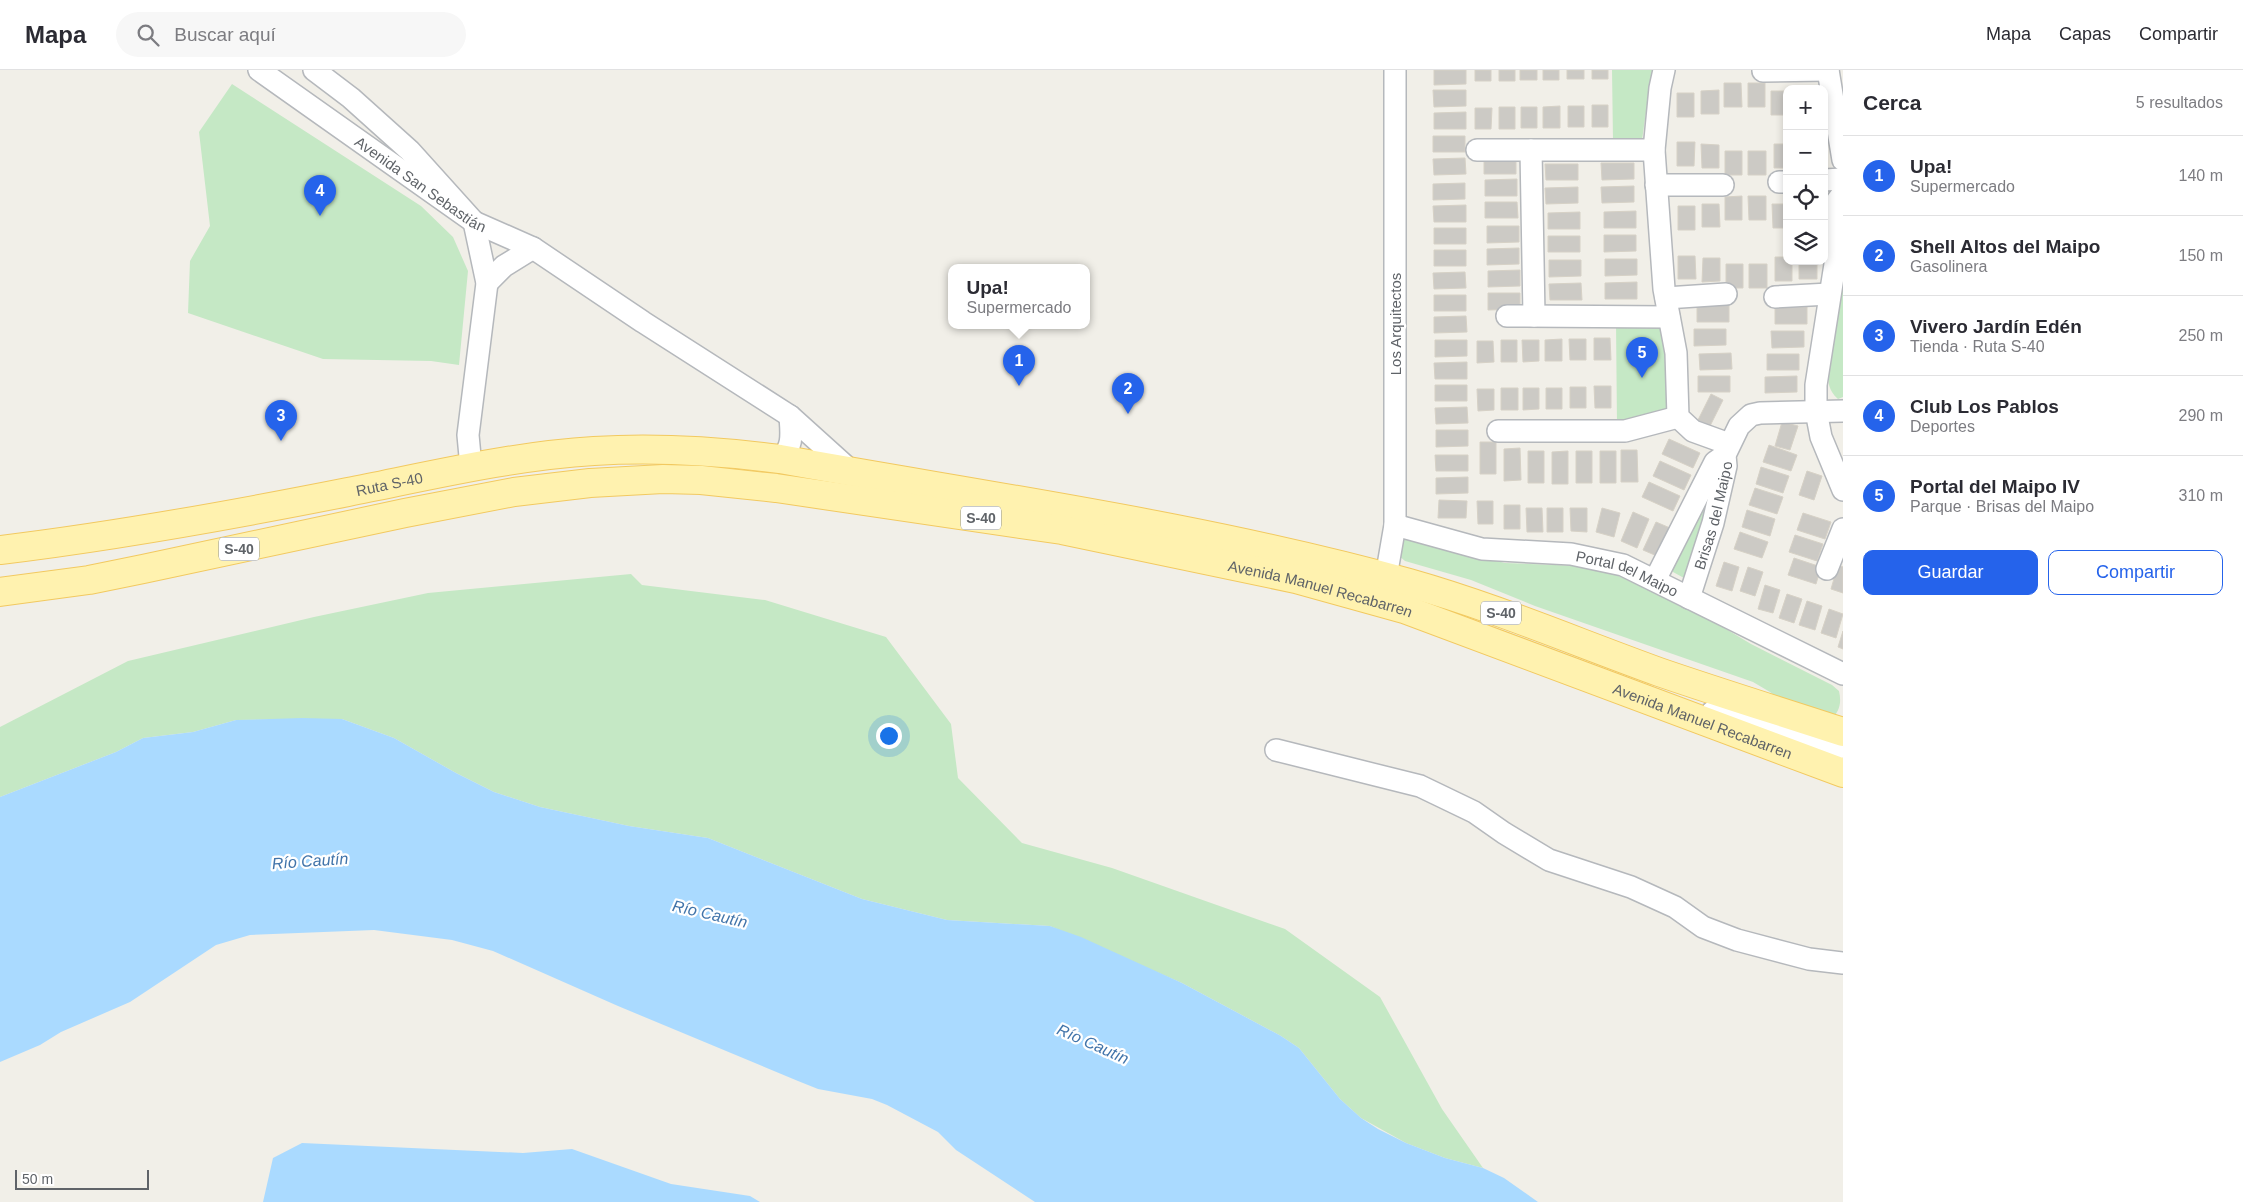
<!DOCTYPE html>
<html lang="es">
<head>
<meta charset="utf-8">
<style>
	:root { --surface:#fff; --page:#f7f7f7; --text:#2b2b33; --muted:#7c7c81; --line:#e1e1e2; --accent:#2563eb }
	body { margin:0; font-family:Arial,sans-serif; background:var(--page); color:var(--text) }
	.controls { position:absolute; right:15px; top:15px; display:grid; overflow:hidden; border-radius:10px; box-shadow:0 2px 8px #0003 }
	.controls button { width:45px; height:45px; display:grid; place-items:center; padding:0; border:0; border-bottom:1px solid var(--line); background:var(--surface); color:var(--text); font:25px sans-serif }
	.scale { position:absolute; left:15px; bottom:12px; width:134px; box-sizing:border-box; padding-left:5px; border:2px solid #5f6368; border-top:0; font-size:14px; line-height:18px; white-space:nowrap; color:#5f6368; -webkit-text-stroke:4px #fff; paint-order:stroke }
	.you { position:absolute; left:888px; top:665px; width:18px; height:18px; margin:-12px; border:4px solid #fff; border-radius:50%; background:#1a73e8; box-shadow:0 0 0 8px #1a73e833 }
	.badge { display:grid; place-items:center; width:32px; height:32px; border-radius:50%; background:var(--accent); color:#fff; font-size:16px; font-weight:700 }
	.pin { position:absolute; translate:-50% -41px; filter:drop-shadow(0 1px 2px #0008) }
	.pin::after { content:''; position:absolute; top:26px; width:18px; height:15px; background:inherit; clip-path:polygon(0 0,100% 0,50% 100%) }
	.popup { position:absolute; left:948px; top:194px; width:142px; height:65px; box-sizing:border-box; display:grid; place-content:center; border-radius:10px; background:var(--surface); filter:drop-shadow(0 1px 4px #0005); font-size:16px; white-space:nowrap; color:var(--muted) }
	.popup b { font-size:19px; color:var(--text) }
	.popup::after { content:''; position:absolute; left:50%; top:100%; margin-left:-10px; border:10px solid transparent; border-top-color:var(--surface) }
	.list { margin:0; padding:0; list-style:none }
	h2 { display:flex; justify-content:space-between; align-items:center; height:65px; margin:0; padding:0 20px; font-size:21px }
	h2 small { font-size:16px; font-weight:400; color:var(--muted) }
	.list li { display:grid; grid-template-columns:32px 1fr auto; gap:15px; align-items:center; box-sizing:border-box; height:80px; padding:0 20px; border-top:1px solid var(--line) }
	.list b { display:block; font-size:19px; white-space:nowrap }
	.list p { margin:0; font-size:16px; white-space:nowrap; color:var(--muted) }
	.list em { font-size:16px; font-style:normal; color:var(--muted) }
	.actions { display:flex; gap:10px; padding:15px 20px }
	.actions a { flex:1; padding:11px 0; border:1px solid var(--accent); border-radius:10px; text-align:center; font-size:18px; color:var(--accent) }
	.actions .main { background:var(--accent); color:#fff }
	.icon { flex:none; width:28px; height:28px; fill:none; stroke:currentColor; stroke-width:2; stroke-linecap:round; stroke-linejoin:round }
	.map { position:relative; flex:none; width:1843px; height:1132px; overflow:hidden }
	header { display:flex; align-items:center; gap:30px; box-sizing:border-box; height:70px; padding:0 25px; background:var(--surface); border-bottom:1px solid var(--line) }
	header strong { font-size:24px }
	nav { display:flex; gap:28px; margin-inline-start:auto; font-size:18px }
	.search { width:350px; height:45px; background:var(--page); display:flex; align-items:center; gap:12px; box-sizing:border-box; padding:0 18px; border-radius:28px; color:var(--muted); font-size:19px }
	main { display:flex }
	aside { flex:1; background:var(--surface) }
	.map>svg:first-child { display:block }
	.green { fill:#c5e8c5 }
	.water { fill:#aadaff }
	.building { fill:#cccac5; stroke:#d6d1c6 }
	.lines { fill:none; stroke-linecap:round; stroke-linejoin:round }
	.street-casing { stroke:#b5b8bc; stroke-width:24 }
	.primary-casing { stroke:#f2c960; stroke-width:30 }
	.street { stroke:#fff; stroke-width:21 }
	.primary { stroke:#fff2af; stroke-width:28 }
	.labels { text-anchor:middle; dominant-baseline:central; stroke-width:4.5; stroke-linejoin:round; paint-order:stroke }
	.shield { fill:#fff; stroke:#8f9295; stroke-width:1 }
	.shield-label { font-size:14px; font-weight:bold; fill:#5f6368 }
	.street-label { font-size:15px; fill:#5f6368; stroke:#fff }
	.water-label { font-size:16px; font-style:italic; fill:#4174aa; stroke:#fff }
</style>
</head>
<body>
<header>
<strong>Mapa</strong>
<div class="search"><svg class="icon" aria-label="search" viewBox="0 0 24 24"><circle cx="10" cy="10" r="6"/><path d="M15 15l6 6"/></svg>Buscar aquí</div>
<nav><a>Mapa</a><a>Capas</a><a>Compartir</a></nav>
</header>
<main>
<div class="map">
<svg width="1843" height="1132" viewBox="0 0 1843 1132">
	<rect width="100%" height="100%" fill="#f1efe8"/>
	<path class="green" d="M 1612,0 L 1652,0 L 1642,70 L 1613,71 Z
		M 232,14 L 421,136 L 453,167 L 468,201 L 459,295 L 431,291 L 323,289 L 188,243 L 190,191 L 210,156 L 199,62 Z
		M 1843,189 L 1843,327 L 1838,329 C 1828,320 1828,312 1828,300 Z
		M 1616,252 L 1660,253 L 1666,275 L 1669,341 L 1617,356 Z
		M 1715,413 L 1689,505 L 1684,508 L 1673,502 L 1673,498 Z
		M 1405,469 L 1505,493 L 1580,496 L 1610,502 L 1706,547 L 1751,574 L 1832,615 L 1839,621 C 1842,634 1839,642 1830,651 L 1790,638 L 1770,622 L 1753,612 L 1535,536 L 1471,510 L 1405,491 L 1398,485 L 1401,471 Z
		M 631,504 L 642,515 L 765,530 L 886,567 L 951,654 L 958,708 L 1022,773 L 1112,798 L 1285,859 L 1380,927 L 1442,1039 L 1483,1098 L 1445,1088 L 1406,1073 L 1361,1048 L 1340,1029 L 1299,978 L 1281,966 L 1182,913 L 1050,856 L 947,850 L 862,829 L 708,768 L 629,756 L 540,737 L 494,722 L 456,703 L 394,668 L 342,649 L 236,650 L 193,662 L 143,668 L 116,682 L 0,727 L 0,657 L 128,591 L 314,547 L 428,523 Z"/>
	<path class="water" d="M 302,648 L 342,649 L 394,668 L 456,703 L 494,722 L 540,737 L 629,756 L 708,768 L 862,829 L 947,850 L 1050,856 L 1081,867 L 1182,913 L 1281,966 L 1299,978 L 1340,1029 L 1361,1048 L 1378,1059 L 1406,1073 L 1445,1088 L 1483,1098 L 1504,1108 L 1538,1132 L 1035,1132 L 956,1080 L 938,1062 L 887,1035 L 872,1029 L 818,1019 L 798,1011 L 618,936 L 493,881 L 452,870 L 374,860 L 250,865 L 216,875 L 130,932 L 61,962 L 40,975 L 0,992 L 0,727 L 116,682 L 143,668 L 193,662 L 236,650 Z
		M 302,1073 L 523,1083 L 572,1079 L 671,1114 L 750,1126 L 760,1132 L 263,1132 L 273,1088 Z"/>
	<path class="building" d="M 1434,0 L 1466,0 L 1466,14 L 1434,15 Z
		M 1475,0 L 1491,0 L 1491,11 L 1475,11 Z
		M 1499,0 L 1515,0 L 1515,11 L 1499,11 Z
		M 1520,0 L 1537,0 L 1537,10 L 1520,10 Z
		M 1543,0 L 1559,0 L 1559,10 L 1543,10 Z
		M 1567,0 L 1584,0 L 1584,9 L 1567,9 Z
		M 1592,0 L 1608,0 L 1608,9 L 1592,9 Z
		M 1724,13 L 1741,13 L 1742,37 L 1724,37 Z
		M 1748,13 L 1765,13 L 1765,37 L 1748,37 Z
		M 1433,20 L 1466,20 L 1466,36 L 1434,37 Z
		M 1719,20 L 1719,44 L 1701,44 L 1701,21 Z
		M 1771,21 L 1787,21 L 1787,45 L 1771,45 Z
		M 1677,23 L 1694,23 L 1694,47 L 1677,47 Z
		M 1592,35 L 1608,35 L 1608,57 L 1592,57 Z
		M 1560,36 L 1560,58 L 1543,58 L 1543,37 Z
		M 1568,36 L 1584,36 L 1584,57 L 1568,57 Z
		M 1499,37 L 1515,37 L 1515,59 L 1499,59 Z
		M 1521,37 L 1537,37 L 1537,58 L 1521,58 Z
		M 1475,38 L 1492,38 L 1491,59 L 1475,59 Z
		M 1466,42 L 1466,59 L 1434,59 L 1434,43 Z
		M 1433,66 L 1465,66 L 1465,82 L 1433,82 Z
		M 1677,72 L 1695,72 L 1694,96 L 1677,96 Z
		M 1701,74 L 1719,75 L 1719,98 L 1702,98 Z
		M 1774,74 L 1787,74 L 1787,98 L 1774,98 Z
		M 1725,81 L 1742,81 L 1742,105 L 1725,105 Z
		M 1748,81 L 1766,81 L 1766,105 L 1748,105 Z
		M 1465,88 L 1466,104 L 1434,105 L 1433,89 Z
		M 1484,88 L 1516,88 L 1516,104 L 1484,104 Z
		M 1601,93 L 1634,93 L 1634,109 L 1602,110 Z
		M 1545,94 L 1578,94 L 1578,110 L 1546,110 Z
		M 1517,109 L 1517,126 L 1485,126 L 1485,110 Z
		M 1465,113 L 1465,129 L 1433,130 L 1433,114 Z
		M 1634,116 L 1634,132 L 1602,133 L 1601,117 Z
		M 1578,117 L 1578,133 L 1546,134 L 1545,118 Z
		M 1742,126 L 1742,150 L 1725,150 L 1725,127 Z
		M 1748,126 L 1766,126 L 1766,150 L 1749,150 Z
		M 1485,132 L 1517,132 L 1518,148 L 1485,148 Z
		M 1702,134 L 1719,134 L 1720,157 L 1702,157 Z
		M 1772,134 L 1787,134 L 1787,158 L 1773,158 Z
		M 1466,135 L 1466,152 L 1434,152 L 1433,136 Z
		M 1678,136 L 1695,136 L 1695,160 L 1678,160 Z
		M 1636,141 L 1636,158 L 1604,158 L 1604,142 Z
		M 1580,142 L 1580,159 L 1548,159 L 1548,143 Z
		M 1487,156 L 1519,156 L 1519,172 L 1487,173 Z
		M 1434,158 L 1466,158 L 1466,174 L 1434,174 Z
		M 1604,165 L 1636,165 L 1636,181 L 1604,182 Z
		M 1548,166 L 1580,166 L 1580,182 L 1548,182 Z
		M 1519,178 L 1519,194 L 1487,195 L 1487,179 Z
		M 1434,180 L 1466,180 L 1466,196 L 1434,196 Z
		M 1678,186 L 1695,186 L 1696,209 L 1678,209 Z
		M 1775,187 L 1787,187 L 1787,191 L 1792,191 L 1792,211 L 1775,211 Z
		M 1703,188 L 1720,188 L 1720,211 L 1702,212 Z
		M 1605,189 L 1637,189 L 1637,205 L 1605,206 Z
		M 1549,190 L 1581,190 L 1581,206 L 1549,207 Z
		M 1799,191 L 1817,191 L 1817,209 L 1799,209 Z
		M 1726,194 L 1743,194 L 1743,218 L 1726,218 Z
		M 1749,194 L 1767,194 L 1767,218 L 1749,218 Z
		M 1520,200 L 1520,216 L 1488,217 L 1488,201 Z
		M 1465,202 L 1466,218 L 1434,219 L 1433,203 Z
		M 1637,212 L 1637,229 L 1605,229 L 1605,213 Z
		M 1581,213 L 1582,230 L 1550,230 L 1549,214 Z
		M 1488,223 L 1520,223 L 1520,239 L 1488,240 Z
		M 1434,225 L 1466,225 L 1466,241 L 1434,241 Z
		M 1729,235 L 1729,252 L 1697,252 L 1697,236 Z
		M 1807,237 L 1807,254 L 1775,254 L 1775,238 Z
		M 1466,246 L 1467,262 L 1434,263 L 1434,247 Z
		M 1694,259 L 1726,259 L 1726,275 L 1694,276 Z
		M 1771,261 L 1804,261 L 1804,277 L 1772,278 Z
		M 1594,268 L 1610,268 L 1611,290 L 1594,290 Z
		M 1562,269 L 1562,291 L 1545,291 L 1545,270 Z
		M 1569,269 L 1586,269 L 1586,290 L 1570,290 Z
		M 1435,270 L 1467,270 L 1467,286 L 1435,287 Z
		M 1501,270 L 1517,270 L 1517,292 L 1501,292 Z
		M 1522,270 L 1539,270 L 1539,291 L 1523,292 Z
		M 1477,271 L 1493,271 L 1494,292 L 1477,293 Z
		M 1731,283 L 1732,299 L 1700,300 L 1699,284 Z
		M 1767,284 L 1799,284 L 1799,300 L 1767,300 Z
		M 1467,292 L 1467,309 L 1435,309 L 1434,293 Z
		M 1698,306 L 1730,306 L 1730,322 L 1698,322 Z
		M 1797,306 L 1797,322 L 1765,323 L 1765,307 Z
		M 1435,315 L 1467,315 L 1467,331 L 1435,331 Z
		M 1594,316 L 1611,316 L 1611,338 L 1595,338 Z
		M 1570,317 L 1586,317 L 1586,338 L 1570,338 Z
		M 1501,318 L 1518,318 L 1518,340 L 1501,340 Z
		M 1523,318 L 1539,318 L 1539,339 L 1523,340 Z
		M 1546,318 L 1562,318 L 1562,339 L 1546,339 Z
		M 1477,319 L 1494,319 L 1494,340 L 1478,341 Z
		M 1711,324 L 1723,330 L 1708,360 L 1696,354 Z
		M 1467,337 L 1468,353 L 1436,354 L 1435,338 Z
		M 1782,352 L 1798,356 L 1790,380 L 1775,376 Z
		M 1436,360 L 1468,360 L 1468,376 L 1436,377 Z
		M 1669,369 L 1700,383 L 1693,398 L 1662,384 Z
		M 1480,372 L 1496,372 L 1496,404 L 1480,404 Z
		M 1769,375 L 1797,385 L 1791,401 L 1763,392 Z
		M 1520,378 L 1521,410 L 1504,411 L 1504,379 Z
		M 1621,380 L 1637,380 L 1638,412 L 1621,412 Z
		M 1528,381 L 1544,381 L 1544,413 L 1528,413 Z
		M 1568,381 L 1568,414 L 1552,414 L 1552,382 Z
		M 1576,381 L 1592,381 L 1592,413 L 1576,413 Z
		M 1600,381 L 1616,381 L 1616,413 L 1600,413 Z
		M 1435,385 L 1468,385 L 1468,401 L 1436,401 Z
		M 1660,391 L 1691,405 L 1684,420 L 1653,406 Z
		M 1761,397 L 1789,406 L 1783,423 L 1756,414 Z
		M 1807,401 L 1822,406 L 1814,430 L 1799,425 Z
		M 1468,407 L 1468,423 L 1436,424 L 1436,408 Z
		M 1649,412 L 1680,426 L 1673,441 L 1642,427 Z
		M 1755,418 L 1783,427 L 1777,444 L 1749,435 Z
		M 1439,430 L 1467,431 L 1466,448 L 1438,448 Z
		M 1477,431 L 1493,431 L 1493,454 L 1478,454 Z
		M 1504,435 L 1520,435 L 1520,459 L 1504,459 Z
		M 1526,438 L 1542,438 L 1543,462 L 1527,462 Z
		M 1547,438 L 1563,438 L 1563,462 L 1547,462 Z
		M 1570,438 L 1587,438 L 1587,462 L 1571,461 Z
		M 1602,438 L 1620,443 L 1614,467 L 1596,462 Z
		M 1747,440 L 1775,449 L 1770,466 L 1742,457 Z
		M 1633,442 L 1649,449 L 1637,478 L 1621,471 Z
		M 1803,443 L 1831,452 L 1825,469 L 1797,460 Z
		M 1656,452 L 1670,458 L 1657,486 L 1643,480 Z
		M 1740,462 L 1768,472 L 1762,488 L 1734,479 Z
		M 1795,465 L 1823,474 L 1817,491 L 1789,482 Z
		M 1794,488 L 1821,497 L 1816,514 L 1788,505 Z
		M 1724,492 L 1739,497 L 1732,521 L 1716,516 Z
		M 1838,495 L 1843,497 L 1843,523 L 1831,519 Z
		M 1748,497 L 1763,502 L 1755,526 L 1740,521 Z
		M 1765,515 L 1780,520 L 1773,543 L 1758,539 Z
		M 1787,524 L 1802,529 L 1794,553 L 1779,548 Z
		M 1807,531 L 1822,536 L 1815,560 L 1799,555 Z
		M 1829,539 L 1843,544 L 1836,568 L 1821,563 Z
		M 1843,561 L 1843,579 L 1838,577 Z"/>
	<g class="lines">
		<defs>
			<g id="street">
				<path id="s1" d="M 259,0 L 474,152 L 533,178 L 643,252 L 790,346 L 851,401"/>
				<path d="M 314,0 L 351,28 L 410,81 L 474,152 L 487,213 L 468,365 L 471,397"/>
				<path d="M 1664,0 L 1660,18 L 1654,80 L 1664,219 L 1676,283 L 1678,347 L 1693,361 L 1729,374"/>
				<path d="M 1828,0 L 1843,90"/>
				<path d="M 1763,1 L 1828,0"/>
				<path d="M 1477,80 L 1531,80"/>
				<path d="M 1824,110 L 1843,109"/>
				<path d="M 1779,112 L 1787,112"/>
				<path d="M 1656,115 L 1723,115"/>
				<path d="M 1843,123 L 1837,131 L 1836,188 L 1816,315 L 1816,341 L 1821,367 L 1843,420"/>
				<path d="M 487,213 L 504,196 L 533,178"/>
				<path d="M 1775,227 L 1829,224"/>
				<path d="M 1666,228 L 1726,224"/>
				<path d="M 1507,246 L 1669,247"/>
				<path d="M 1534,246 L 1531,80 L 1654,80"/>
				<path d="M 1498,361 L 1625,361 L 1678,347"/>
				<path d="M 780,389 C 794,378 791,362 790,346"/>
				<path id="s2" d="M 1395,455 L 1482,479 L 1571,484 L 1623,495 L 1843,604"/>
				<path d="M 1827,499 L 1843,459"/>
				<path d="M 1386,507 L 1395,455 L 1395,0"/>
				<path d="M 1655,510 L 1715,392 L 1725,385"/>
				<path id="s3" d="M 1689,528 L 1713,453 L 1726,396 L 1725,385 L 1739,356 L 1751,345 L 1760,343 L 1843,341"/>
				<path d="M 1712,642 L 1818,673 L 1838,678 L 1843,677"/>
				<path d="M 1276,680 L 1420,716 L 1474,742 L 1504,763 L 1549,790 L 1631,817 L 1675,837 L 1703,857 L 1737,870 L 1809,889 L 1843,893"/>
			</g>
			<g id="primary">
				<path id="s4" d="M 0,480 C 117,466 232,445 348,422 C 429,406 511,386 594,381 C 657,377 718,381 780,389 C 990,427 1203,456 1409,513 C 1494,537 1576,572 1659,602 C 1720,623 1782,642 1843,662"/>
				<path id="s5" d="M 0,522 L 89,510 L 143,499 L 405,443 L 514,422 L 590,413 L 663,409 L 701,410 L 776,418 L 1062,460 L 1296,509 L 1404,539 L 1843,703"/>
			</g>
		</defs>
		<use href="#street" class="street-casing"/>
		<use href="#primary" class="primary-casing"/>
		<use href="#street" class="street"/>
		<use href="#primary" class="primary"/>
	</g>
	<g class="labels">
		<g class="shield">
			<rect x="961" y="436.5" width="40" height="23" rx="4"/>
			<rect x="219" y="467.5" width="40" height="23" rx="4"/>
			<rect x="1481" y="531.5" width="40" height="23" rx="4"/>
		</g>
		<g class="shield-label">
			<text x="981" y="448">S-40</text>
			<text x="239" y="479">S-40</text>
			<text x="1501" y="543">S-40</text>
		</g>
		<g class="street-label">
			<text stroke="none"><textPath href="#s1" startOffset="198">Avenida San Sebastián</textPath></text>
			<text transform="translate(1395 254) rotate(-90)">Los Arquitectos</text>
			<text stroke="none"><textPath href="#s4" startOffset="395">Ruta S-40</textPath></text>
			<text stroke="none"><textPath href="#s3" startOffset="86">Brisas del Maipo</textPath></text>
			<text stroke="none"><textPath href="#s2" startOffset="239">Portal del Maipo</textPath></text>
			<text stroke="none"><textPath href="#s5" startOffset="1341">Avenida Manuel Recabarren</textPath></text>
			<text stroke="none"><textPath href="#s5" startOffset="1746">Avenida Manuel Recabarren</textPath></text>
		</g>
		<g class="water-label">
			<text transform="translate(310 791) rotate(-4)">Río Cautín</text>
			<text transform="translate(710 844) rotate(13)">Río Cautín</text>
			<text transform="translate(1093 974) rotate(24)">Río Cautín</text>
		</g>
	</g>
</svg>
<div class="controls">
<button>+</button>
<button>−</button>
<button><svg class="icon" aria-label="locate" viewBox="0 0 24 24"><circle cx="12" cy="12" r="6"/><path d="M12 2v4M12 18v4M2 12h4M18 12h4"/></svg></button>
<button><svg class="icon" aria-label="layers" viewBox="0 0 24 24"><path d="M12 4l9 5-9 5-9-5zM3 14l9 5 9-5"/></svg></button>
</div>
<div class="scale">50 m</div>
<div class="you"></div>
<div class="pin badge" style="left:1019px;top:316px">1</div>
<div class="popup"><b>Upa!</b>Supermercado</div>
<div class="pin badge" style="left:1128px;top:344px">2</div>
<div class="pin badge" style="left:281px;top:371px">3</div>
<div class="pin badge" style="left:320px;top:146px">4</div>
<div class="pin badge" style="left:1642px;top:308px">5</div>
</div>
<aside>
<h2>Cerca<small>5 resultados</small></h2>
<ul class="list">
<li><span class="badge">1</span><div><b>Upa!</b><p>Supermercado</p></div><em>140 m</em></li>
<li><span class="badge">2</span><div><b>Shell Altos del Maipo</b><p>Gasolinera</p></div><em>150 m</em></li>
<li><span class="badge">3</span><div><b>Vivero Jardín Edén</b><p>Tienda · Ruta S-40</p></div><em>250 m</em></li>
<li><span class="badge">4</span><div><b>Club Los Pablos</b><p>Deportes</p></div><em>290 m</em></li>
<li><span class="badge">5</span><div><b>Portal del Maipo IV</b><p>Parque · Brisas del Maipo</p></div><em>310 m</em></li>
</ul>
<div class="actions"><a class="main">Guardar</a><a>Compartir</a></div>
</aside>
</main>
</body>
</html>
